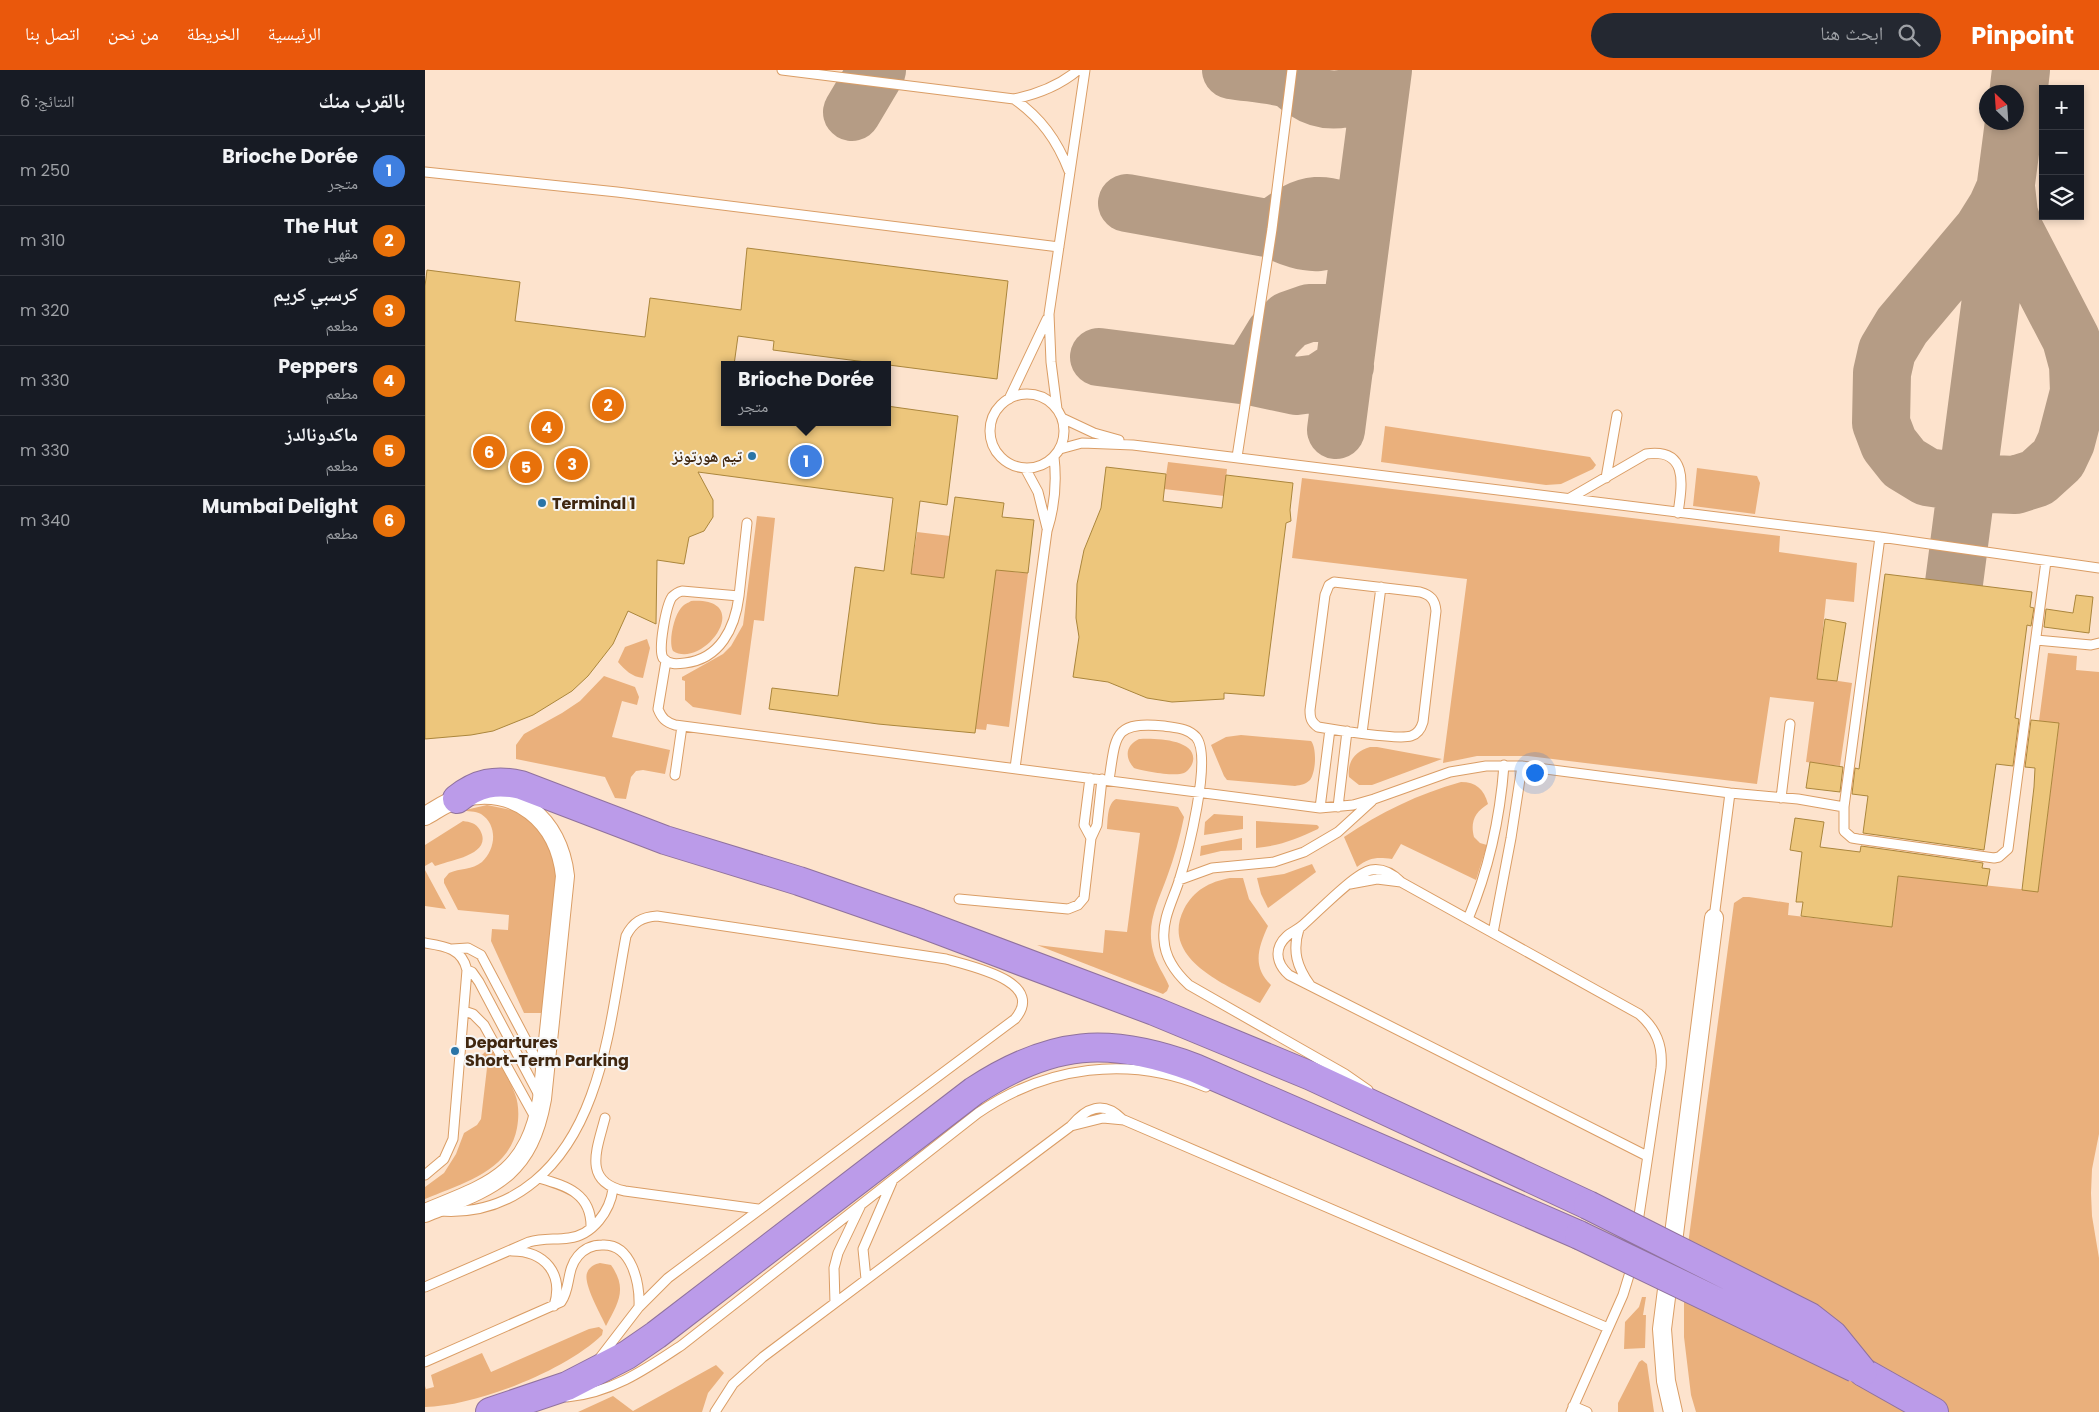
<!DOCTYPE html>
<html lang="ar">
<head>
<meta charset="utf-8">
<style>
	:root { --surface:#171b24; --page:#242831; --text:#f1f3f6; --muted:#9ea1a6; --line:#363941; --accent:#ea580c }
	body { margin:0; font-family:Poppins,"Noto Naskh Arabic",sans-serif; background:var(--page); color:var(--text); direction:rtl }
	.controls { position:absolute; right:15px; top:15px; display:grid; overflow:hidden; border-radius:0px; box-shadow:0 2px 8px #0003 }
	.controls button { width:45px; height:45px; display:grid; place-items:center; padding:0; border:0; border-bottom:1px solid var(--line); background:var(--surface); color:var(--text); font:25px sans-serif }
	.compass { position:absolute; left:1554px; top:15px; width:45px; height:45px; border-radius:50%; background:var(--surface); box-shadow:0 2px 8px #0003; rotate:335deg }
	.you { position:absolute; left:1109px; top:702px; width:18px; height:18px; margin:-12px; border:4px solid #fff; border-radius:50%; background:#1a73e8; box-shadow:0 0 0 8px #1a73e833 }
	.badge { display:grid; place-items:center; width:32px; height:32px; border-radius:50%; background:var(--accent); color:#fff; font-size:16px; font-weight:700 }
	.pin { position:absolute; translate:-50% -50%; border:2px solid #fff; box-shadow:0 1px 5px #0006 }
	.popup { position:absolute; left:296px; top:291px; width:170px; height:65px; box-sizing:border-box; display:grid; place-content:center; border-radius:0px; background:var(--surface); filter:drop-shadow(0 1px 4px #0005); font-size:16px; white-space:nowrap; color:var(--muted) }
	.popup b { font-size:19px; color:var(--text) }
	.popup::after { content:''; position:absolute; left:50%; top:100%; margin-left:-10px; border:10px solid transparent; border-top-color:var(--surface) }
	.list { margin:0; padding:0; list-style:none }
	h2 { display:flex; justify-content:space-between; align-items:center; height:65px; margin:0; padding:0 20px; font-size:21px }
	h2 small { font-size:16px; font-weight:400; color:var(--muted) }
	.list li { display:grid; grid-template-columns:32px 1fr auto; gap:15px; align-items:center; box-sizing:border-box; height:70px; padding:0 20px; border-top:1px solid var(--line) }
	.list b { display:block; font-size:19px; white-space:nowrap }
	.list p { margin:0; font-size:16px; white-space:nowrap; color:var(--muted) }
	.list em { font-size:16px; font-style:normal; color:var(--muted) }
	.icon { flex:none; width:28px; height:28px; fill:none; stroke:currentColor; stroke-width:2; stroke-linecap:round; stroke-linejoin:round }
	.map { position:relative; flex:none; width:1674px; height:1342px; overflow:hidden; direction:ltr }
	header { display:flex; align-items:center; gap:30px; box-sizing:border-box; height:70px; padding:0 25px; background:var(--accent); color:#fff }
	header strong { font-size:24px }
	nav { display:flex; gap:28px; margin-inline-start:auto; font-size:18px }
	.search { width:350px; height:45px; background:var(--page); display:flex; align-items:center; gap:12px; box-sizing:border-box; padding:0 18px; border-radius:28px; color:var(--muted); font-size:19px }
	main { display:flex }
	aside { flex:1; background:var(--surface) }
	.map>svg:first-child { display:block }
	.green { fill:#eab07c }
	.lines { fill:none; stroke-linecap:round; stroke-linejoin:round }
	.taxiway { stroke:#b59c85; stroke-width:58 }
	.building { fill:#edc67c; stroke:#ab863c }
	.lane-casing { stroke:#da9d65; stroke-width:11 }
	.street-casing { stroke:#da9d65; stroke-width:20 }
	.highway-casing { stroke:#90729d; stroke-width:30 }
	.lane { stroke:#fff; stroke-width:9 }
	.street { stroke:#fff; stroke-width:18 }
	.highway { stroke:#bb9be9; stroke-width:28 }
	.highway-bridge-casing { stroke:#90729d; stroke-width:30; stroke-linecap:butt }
	.highway-bridge { stroke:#bb9be9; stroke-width:28 }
	.poi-dot { fill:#2974a7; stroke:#f6f6f6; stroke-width:2 }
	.labels { text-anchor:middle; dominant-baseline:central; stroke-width:4; stroke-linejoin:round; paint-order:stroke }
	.poi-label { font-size:16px; font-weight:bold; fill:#402710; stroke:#f6f6f6; text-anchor:start }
</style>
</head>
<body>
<header>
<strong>Pinpoint</strong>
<div class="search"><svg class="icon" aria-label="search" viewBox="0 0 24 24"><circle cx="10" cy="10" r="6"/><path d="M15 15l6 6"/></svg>ابحث هنا</div>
<nav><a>الرئيسية</a><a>الخريطة</a><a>من نحن</a><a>اتصل بنا</a></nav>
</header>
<main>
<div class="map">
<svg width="1674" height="1342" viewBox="0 0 1674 1342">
	<rect width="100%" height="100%" fill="#fde3cd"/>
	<path class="green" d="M 960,356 L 1165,387 L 1171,395 L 1168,399 L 1136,414 L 1121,415 L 956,392 Z
		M 743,392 L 802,399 L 799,426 L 739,419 Z
		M 1272,398 L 1332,406 L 1335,413 L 1330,444 L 1268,436 Z
		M 877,408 L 1355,466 L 1354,482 L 1432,493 L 1429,532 L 1401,529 L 1393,608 L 1427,613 L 1415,696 L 1381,692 L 1389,632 L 1345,627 L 1332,714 L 1103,686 L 1052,686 L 1018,693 L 1042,509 L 867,488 Z
		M 332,446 L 350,448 L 339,551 L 329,550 L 316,645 L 268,637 L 260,630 L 260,611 L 257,610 L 257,607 L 298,584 L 306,576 L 318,555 Z
		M 492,462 L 525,466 L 588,502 L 603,503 L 584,657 L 562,654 L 561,660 L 550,659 L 569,515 L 486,504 Z
		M 266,531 C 332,527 278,600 248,581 C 243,572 249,546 256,538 C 259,534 263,533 266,531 Z
		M 222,569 L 225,578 L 218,608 C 207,607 200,600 193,592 L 200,577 Z
		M 1623,583 L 1652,586 L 1651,600 L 1674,602 L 1674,1064 L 1667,1099 L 1666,1123 L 1667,1146 L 1674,1188 L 1674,1342 L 1271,1342 L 1266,1325 L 1259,1267 L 1259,1204 L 1309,833 L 1318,827 L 1324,827 L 1364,833 L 1363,845 L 1467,857 L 1473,806 L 1613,821 L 1634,654 L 1614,651 Z
		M 179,606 L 210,617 L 214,627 L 212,635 L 197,631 L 187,667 L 245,680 L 240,704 L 218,700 L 211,701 L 206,707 L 201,729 L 190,728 L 180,707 L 91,689 L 91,675 L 99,664 L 137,643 L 155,631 Z
		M 816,665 L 886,671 C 892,678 891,702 885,710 C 881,714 876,715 870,716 L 802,710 L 799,706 L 786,675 L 801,667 Z
		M 714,669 C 729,668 772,669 768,691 C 767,696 763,701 759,703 C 750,707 718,701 709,698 C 699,687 701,675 714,669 Z
		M 945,677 L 952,677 L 1017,689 L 947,715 L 934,715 L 924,707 C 922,692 930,681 945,677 Z
		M 1036,712 C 1051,712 1059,719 1063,734 C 1050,742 1045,752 1049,767 L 1055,773 L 1062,775 L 1051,810 L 976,774 L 967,789 C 953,787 944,787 932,797 L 919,767 C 956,742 993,724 1036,712 Z
		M 691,729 L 748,736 L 753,737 L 759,747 C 755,767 749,788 742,807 C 733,832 721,853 728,881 C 731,894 739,904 744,916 L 742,921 L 738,924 L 612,875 L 678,883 L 680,860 L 702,862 L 715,763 L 682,759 C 683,749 682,734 691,729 Z
		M 62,735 L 91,741 L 114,755 L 134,797 L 120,943 L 99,943 L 66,871 L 67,859 L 83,860 L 84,845 L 33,840 L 19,813 L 19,809 L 24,803 C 35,798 47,800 57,792 C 71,779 73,755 56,744 C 50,741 43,741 36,741 Z
		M 789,744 L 818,746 L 818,759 L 779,765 L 780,752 Z
		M 38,751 C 45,752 51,753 55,760 C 69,785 24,790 10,796 L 7,792 L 0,796 L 0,775 Z
		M 831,751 L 892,755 L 894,757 L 893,759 C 872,769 854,776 831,778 Z
		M 817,768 L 817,780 L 796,781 L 775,786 L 776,776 Z
		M 887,794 L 891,802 L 843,838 L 836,824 L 832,808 L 859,804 Z
		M 0,800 L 21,839 L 0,836 Z
		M 805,808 L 818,808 L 824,829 L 843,856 C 833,878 827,897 846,915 L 835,933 C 802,915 734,889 759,839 C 769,820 784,812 805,808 Z
		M 65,977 C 73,992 84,1008 90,1024 C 94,1034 94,1047 92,1058 C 84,1102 35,1114 0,1129 L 0,1117 L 19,1103 L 31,1084 L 39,1063 L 52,1055 L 56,1049 L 62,998 L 62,992 L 57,985 Z
		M 175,1193 L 186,1195 C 203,1219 193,1233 181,1256 C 176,1245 158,1214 162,1203 C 164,1197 170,1194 175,1193 Z
		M 1217,1227 L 1221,1227 L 1218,1245 L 1221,1245 L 1220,1278 L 1199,1279 L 1200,1252 L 1214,1237 Z
		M 174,1257 L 178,1260 L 177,1265 C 140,1301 51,1336 0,1337 L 0,1316 L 1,1319 L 9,1317 L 6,1305 L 57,1283 L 66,1302 L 164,1259 Z
		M 1217,1290 L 1222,1294 L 1229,1342 L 1193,1342 L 1193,1333 L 1214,1292 Z
		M 291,1295 L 299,1303 L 283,1323 L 277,1342 L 153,1342 L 188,1326 L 208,1341 Z"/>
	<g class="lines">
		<path class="taxiway" d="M 806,0 C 825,3 845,4 863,9 C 869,11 873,17 879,20 C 906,38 933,28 956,10 L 943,0
			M 1592,34 L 1596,0
			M 427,42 L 452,0
			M 1581,117 L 1584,144 L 1590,161 L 1646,269 L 1653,295 L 1654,322 L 1641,372 L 1633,389 L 1612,408 L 1590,415 L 1542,413 L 1502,407 L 1479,393 L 1464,374 L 1456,353 L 1457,303 L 1462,281 L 1477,256 L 1557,161 L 1572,137 Z
			M 702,133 L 847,159 C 886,178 903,177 938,152 C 900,129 882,130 847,159
			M 674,287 L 824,306 L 871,316 L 894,313 L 920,296
			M 824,306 L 849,265 L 864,250 L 884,243 L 906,243 L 925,252
			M 911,360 L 958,0
			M 1529,513 L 1589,52"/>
	</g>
	<path class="building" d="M 322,178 L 583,211 L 572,309 L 348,280 L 349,271 L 313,266 L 309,295 L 300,295 L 300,352 L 462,352 L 462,336 L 533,346 L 522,435 L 495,431 L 486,504 L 519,508 L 530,427 L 579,433 L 577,447 L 609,450 L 603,503 L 571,500 L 550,663 L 453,654 L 344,639 L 347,618 L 413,626 L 430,497 L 459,501 L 468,428 L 273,402 L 288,430 L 288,447 L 279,461 L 264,467 L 259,494 L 232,490 L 231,554 L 203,541 L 188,574 L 163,606 L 147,621 L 108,645 L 68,661 L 46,665 L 0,669 L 0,216 L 2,200 L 95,212 L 90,251 L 220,267 L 225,228 L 316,240 Z
		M 681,397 L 741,404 L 738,431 L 797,438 L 801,405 L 868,413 L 865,440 L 866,451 L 861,453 L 839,626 L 799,623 L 799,629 L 747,632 L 722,628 L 683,612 L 648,607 L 654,567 L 651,548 L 652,514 L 659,480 L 676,438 Z
		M 1460,504 L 1607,522 L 1605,537 L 1609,538 L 1606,556 L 1602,555 L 1590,648 L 1594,649 L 1588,696 L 1571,694 L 1559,780 L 1438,763 L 1443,726 L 1427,724 L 1430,698 L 1434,699 Z
		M 1651,525 L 1668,527 L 1664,563 L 1619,557 L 1621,539 L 1648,543 Z
		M 1400,549 L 1421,553 L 1412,611 L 1392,609 Z
		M 1606,650 L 1634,653 L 1613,822 L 1597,820 L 1609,717 L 1610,698 L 1600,697 Z
		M 1385,692 L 1418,697 L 1415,722 L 1381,718 Z
		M 1370,748 L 1399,752 L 1395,777 L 1435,782 L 1436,776 L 1558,793 L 1557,798 L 1565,799 L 1562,816 L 1473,806 L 1467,857 L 1376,846 L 1378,832 L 1371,832 L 1377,782 L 1365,780 Z"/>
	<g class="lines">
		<defs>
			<path id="lane" d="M 357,0 L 589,29 C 613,24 634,16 653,0
				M 589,29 C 616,48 632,70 644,101
				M 0,102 L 192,122 L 634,177
				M565 361a37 37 0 1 1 74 0a37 37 0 1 1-74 0Z
				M 584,329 L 622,249
				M 632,339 L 626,292 L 624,244 L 660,0
				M 637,348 L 669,363 L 694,370
				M 635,379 L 657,373 L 708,375 L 1455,467 L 1674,498
				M 812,387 L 847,159 L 867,0
				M 600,398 L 613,422 L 622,458
				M 1181,408 L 1192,345
				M 1145,428 L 1221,384 C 1264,378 1257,415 1253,443
				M 1455,467 L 1419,737 L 1419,761 L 1427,768 L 1433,769 L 1569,788 L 1574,787 L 1583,779 L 1621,491
				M 909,512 L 995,522 C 1006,525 1010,530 1011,541 L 998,652 C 996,659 993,664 986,666 C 973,670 910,660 893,657 C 886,652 885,648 885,640 L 900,525 L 904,515 Z
				M 257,521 L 314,526 C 310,558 295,589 260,593 C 252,594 244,595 238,588 C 233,579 241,536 247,527 C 250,524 253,522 257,521 Z
				M 314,526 L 322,453
				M 1611,570 L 1666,575 L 1674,573
				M 241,591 L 233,639 C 237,649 241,652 250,655 C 465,683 680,710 895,738 L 928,735 L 949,729 L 1025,702 L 1061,696 L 1097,696 L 1305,723 L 1373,729 L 1419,737
				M 937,663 L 956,517
				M 590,698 L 622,461 C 630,436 632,413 629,387
				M 250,705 L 257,656
				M 665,708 L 659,755 L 666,768
				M 684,710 C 691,665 688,651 739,656 C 751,658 763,658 771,667 C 788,687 762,786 754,811 C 748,830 737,849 739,870 C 740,889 751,903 764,915 L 920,1004 L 943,1020
				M 1356,728 L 1365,654
				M 913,737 L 922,661
				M 895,738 L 905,659
				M 754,810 L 787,798 L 849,792 L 879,782 L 913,762 L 947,731
				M 925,814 L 952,809 L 976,812
				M 534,829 L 643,839 L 653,835 L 659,828 L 666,768 L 672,755 L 677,709
				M 1289,848 L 1305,723
				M 1043,849 C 1064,799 1075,749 1079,695
				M 874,859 C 867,881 872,897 885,915
				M 1068,863 L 1086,768 L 1097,696
				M 0,873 C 19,876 37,878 42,900 L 28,1069 L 19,1089 L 0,1105
				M 27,879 L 43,878 L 56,885 L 117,1000
				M 42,900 L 47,902 L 54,912 L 115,1027
				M 39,941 L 48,944 L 59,955 L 111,1049
				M 180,1048 C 172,1079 157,1112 200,1121 L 333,1139
				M 646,1056 L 678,1048 L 699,1050 L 1183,1258
				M 114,1108 C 141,1116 167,1123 166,1158
				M 14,1141 C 91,1147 141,1094 166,1026 C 185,975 191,919 201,866 C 208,852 217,847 232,846 L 521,889 C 544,896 622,911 590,949 L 243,1208 L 214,1237 L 174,1289
				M 87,1181 C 120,1181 139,1204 129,1236
				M 441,1209 L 438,1179 L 467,1112
				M 0,1217 L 104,1172 C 118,1168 130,1170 144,1168 C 168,1165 185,1141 188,1119
				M 410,1233 L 409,1198 L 413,1183 L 435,1137
				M 0,1292 L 136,1232 C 146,1218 141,1200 153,1186 C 159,1179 168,1175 177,1175 C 207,1173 215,1214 214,1237
				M 142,1327 C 187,1323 221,1299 257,1275 L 553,1043 C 621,996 704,985 781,1017
				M 1148,1336 L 1162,1342
				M 290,1342 L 308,1314 L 338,1287 L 646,1056 C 661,1038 678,1030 697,1049
				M 1146,1342 L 1198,1225 L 1206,1199 L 1236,998 C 1238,975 1231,959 1214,944 L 976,812 C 968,804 958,798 946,800 C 930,803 892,843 878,855 C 870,862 860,864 855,875 C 850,886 855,897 864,905 L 1222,1086"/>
			<path id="street" d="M 0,746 C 11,740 23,731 35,728 C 91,714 134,750 140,806 L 117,1029 C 103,1107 65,1116 0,1143
				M 1248,1342 L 1241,1311 L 1237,1259 L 1289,848"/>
			<path id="highway" d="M 32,729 C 52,713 71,709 96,715 L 240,770 L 374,811 L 495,853 L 729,941 L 886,1006 L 1163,1135
				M 1438,1302 L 1509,1342
				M 65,1342 L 142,1316 L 202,1285 L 231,1265 L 549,1021 C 627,970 684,966 770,998 L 1154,1165"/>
		</defs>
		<use href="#lane" class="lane-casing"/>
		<use href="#street" class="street-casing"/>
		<use href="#highway" class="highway-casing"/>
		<use href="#lane" class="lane"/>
		<use href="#street" class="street"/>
		<use href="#highway" class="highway"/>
		<defs>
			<path id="highway-bridge" d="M 1163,1135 L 1385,1247 L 1408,1265 L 1438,1302
				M 1154,1165 L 1430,1298"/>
		</defs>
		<use href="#highway-bridge" class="highway-bridge-casing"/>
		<use href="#highway-bridge" class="highway-bridge"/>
	</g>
	<g class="poi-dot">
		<circle cx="327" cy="386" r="5"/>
		<circle cx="117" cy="433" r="5"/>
		<circle cx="30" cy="981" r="5"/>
	</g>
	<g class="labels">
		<g class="poi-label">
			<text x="317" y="386" text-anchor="end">تيم هورتونز</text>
			<text x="127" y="433">Terminal 1</text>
			<text x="40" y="972">Departures<tspan x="40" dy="18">Short-Term Parking</tspan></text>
		</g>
	</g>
</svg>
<div class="controls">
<button>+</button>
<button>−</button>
<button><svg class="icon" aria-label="layers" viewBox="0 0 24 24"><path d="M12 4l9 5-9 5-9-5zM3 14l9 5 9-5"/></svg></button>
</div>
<svg class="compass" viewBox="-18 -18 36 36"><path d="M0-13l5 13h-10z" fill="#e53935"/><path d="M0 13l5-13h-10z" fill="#9ea1a6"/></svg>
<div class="you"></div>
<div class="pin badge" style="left:381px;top:391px;background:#3f7fe0">1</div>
<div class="popup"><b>Brioche Dorée</b>متجر</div>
<div class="pin badge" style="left:183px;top:335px;background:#e8710a">2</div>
<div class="pin badge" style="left:147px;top:394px;background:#e8710a">3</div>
<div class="pin badge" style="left:122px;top:357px;background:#e8710a">4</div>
<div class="pin badge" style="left:101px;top:397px;background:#e8710a">5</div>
<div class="pin badge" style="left:64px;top:382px;background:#e8710a">6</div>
</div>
<aside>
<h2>بالقرب منك<small>النتائج: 6</small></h2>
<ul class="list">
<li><span class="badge" style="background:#3f7fe0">1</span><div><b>Brioche Dorée</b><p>متجر</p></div><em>250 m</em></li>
<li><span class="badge" style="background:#e8710a">2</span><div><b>The Hut</b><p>مقهى</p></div><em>310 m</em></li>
<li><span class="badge" style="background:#e8710a">3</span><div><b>كرسبي كريم</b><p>مطعم</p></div><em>320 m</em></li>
<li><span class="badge" style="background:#e8710a">4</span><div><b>Peppers</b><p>مطعم</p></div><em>330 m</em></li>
<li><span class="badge" style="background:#e8710a">5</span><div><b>ماكدونالدز</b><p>مطعم</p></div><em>330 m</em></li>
<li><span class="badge" style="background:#e8710a">6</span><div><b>Mumbai Delight</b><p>مطعم</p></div><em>340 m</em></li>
</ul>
</aside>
</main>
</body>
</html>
